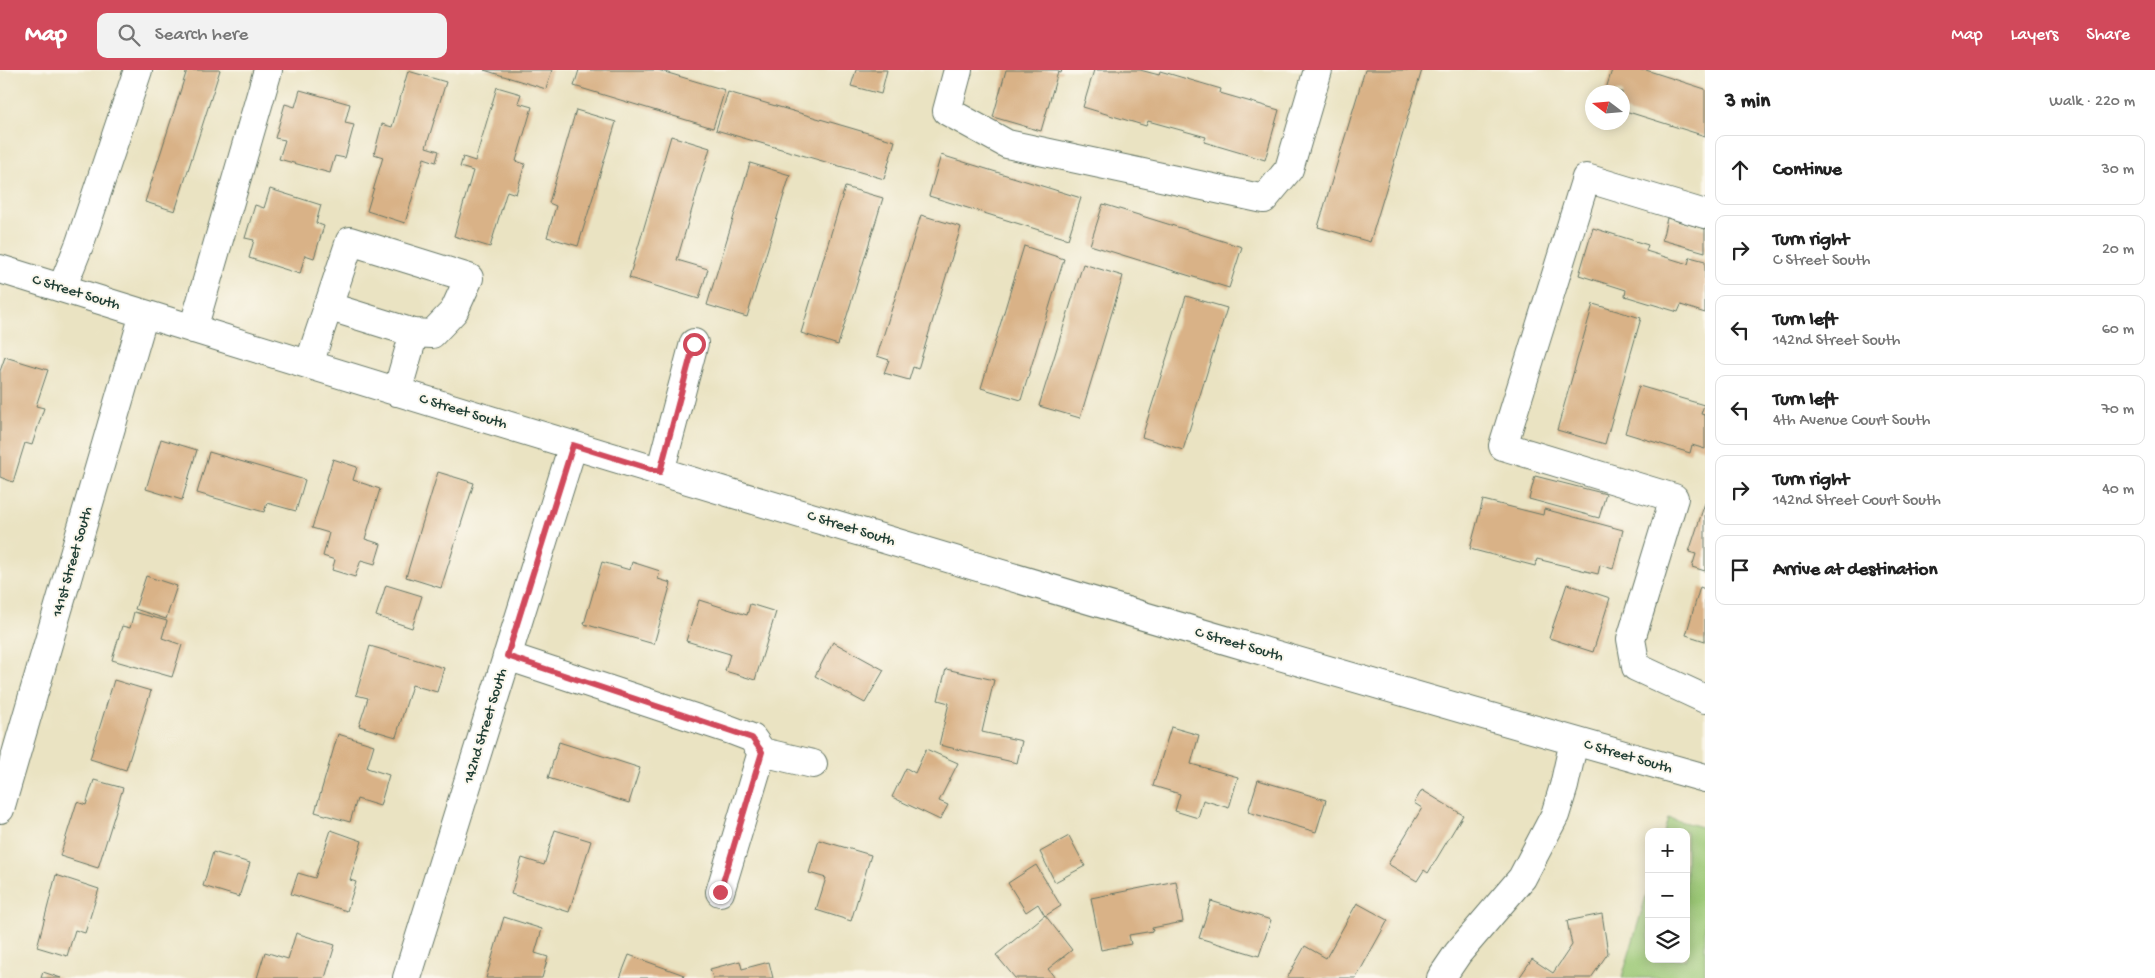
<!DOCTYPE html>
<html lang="en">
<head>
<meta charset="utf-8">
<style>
	:root { --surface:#fff; --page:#f2f2f2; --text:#222; --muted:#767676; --line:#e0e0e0; --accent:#d1495b }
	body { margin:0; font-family:"Gochi Hand",sans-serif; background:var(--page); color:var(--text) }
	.controls { position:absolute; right:15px; bottom:15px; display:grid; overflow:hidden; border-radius:10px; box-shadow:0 2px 12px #0003 }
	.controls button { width:45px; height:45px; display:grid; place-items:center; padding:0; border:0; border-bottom:1px solid var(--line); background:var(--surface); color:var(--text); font:25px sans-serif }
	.compass { position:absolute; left:1585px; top:15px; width:45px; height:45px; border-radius:50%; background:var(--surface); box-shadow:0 2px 12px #0003; rotate:286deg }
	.stop { position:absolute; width:15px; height:15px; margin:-11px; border:4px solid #d1495b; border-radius:50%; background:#fff }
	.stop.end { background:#d1495b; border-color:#fff; box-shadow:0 1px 5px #0008 }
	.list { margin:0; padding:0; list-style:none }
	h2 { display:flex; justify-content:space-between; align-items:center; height:65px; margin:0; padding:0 20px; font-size:21px }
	h2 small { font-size:16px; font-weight:400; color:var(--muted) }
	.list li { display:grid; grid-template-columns:32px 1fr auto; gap:15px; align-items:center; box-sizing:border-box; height:70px; margin:0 10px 10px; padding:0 10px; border:1px solid var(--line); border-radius:10px }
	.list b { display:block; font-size:19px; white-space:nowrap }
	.list p { margin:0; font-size:16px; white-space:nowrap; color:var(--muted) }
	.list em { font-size:16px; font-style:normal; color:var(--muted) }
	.icon { flex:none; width:28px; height:28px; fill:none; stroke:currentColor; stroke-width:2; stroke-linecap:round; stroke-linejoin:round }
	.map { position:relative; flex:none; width:1705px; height:908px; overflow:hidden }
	header { display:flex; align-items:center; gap:30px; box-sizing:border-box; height:70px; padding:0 25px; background:var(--accent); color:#fff }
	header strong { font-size:24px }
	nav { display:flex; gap:28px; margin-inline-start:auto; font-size:18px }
	.search { width:350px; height:45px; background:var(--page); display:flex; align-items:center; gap:12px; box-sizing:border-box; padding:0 18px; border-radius:10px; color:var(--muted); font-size:19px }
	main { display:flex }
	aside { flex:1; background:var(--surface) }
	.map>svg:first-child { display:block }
	.green { fill:#9bc876; stroke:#5d8255 }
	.building { fill:#d9b287 }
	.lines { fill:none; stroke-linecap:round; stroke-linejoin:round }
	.minor-casing { stroke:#676; stroke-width:30 }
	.minor { stroke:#fff; stroke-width:28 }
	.route { stroke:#d1495b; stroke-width:6 }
	.labels { text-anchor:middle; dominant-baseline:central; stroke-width:4; stroke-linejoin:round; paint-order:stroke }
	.street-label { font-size:15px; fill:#1f3d34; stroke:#fbf7ec }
</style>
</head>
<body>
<header>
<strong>Map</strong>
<div class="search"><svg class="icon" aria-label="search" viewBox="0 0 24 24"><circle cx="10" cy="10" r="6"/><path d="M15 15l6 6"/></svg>Search here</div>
<nav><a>Map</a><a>Layers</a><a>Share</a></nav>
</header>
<main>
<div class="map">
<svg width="1705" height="908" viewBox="0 0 1705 908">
	<rect width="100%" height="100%" fill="#fbf7ec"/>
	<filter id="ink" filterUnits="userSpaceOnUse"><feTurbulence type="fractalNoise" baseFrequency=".02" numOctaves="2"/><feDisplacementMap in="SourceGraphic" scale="10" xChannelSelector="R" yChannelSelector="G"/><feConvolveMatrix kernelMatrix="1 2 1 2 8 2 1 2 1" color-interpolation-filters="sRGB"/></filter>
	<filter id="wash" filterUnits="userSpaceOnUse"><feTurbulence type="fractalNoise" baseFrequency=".0096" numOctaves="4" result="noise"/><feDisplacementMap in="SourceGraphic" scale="20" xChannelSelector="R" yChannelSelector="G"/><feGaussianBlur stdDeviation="1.12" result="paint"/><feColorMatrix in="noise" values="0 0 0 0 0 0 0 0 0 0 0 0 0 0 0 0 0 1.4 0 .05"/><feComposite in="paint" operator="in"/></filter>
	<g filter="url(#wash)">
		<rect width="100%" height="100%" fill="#eae3c2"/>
		<path class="green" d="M 1668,748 L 1705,758 L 1705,908 L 1622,908 L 1649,816 L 1649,889 L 1686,889 L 1686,762 L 1664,762 Z"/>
		<g id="blocks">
			<path class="building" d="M 187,0 L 220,0 L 175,141 L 145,132 Z
				M 484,0 L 552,0 L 546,19 Z
				M 579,0 L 658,0 L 725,20 L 713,58 L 574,16 Z
				M 856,0 L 887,0 L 881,24 L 851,16 Z
				M 1006,0 L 1062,0 L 1061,3 L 1058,2 L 1041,61 L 993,47 Z
				M 1094,0 L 1140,0 L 1159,5 L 1160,1 L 1221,19 L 1220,23 L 1279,40 L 1265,90 L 1204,72 L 1206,67 L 1148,51 L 1146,56 L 1083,37 Z
				M 1365,0 L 1422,0 L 1370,172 L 1318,157 Z
				M 1612,0 L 1646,0 L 1705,19 L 1705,66 L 1622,40 L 1622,22 L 1605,22 Z
				M 408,1 L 446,12 L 426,77 L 439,81 L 436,92 L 424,88 L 405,153 L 367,141 L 383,87 L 374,84 L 382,54 L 392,57 Z
				M 497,17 L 521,24 L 518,33 L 532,37 L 516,91 L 525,94 L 516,124 L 507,121 L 490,177 L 454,166 L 473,101 L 460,97 L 463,87 L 475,91 Z
				M 300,20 L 350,34 L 345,53 L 354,55 L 345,88 L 335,86 L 330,103 L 279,89 L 285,70 L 275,68 L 285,34 L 295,37 Z
				M 728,22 L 895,71 L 884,109 L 716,60 Z
				M 576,40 L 616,52 L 578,176 L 547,167 L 556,136 L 549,133 Z
				M 671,66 L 710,78 L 677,190 L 708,199 L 699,229 L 629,208 Z
				M 941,85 L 1081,128 L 1068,169 L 929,126 Z
				M 750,93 L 790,105 L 747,247 L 707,235 Z
				M 845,117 L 883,128 L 838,275 L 801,263 Z
				M 270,119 L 321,135 L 316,153 L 324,156 L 314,188 L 305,185 L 300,204 L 249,188 L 254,170 L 245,168 L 255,135 L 264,138 Z
				M 1103,134 L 1242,177 L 1229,218 L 1090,175 Z
				M 921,145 L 961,157 L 918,299 L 913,297 L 909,310 L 884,303 L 889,290 L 877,286 Z
				M 1667,148 L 1705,159 L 1705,182 L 1662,170 Z
				M 1593,158 L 1648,175 L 1646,181 L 1688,194 L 1690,187 L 1705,191 L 1705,243 L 1681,235 L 1678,242 L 1625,226 L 1626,220 L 1579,205 Z
				M 1024,176 L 1064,189 L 1021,330 L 981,318 Z
				M 1083,194 L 1123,206 L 1080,348 L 1039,336 Z
				M 1186,226 L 1227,238 L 1183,380 L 1142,367 Z
				M 1593,234 L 1641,248 L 1605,374 L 1557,360 Z
				M 5,287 L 48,300 L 36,336 L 44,338 L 32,375 L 25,373 L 13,412 L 0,407 L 0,301 Z
				M 1639,316 L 1704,335 L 1701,344 L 1705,345 L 1705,379 L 1692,375 L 1690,383 L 1625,363 Z
				M 161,369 L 197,380 L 182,430 L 146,419 Z
				M 209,382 L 305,410 L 296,441 L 267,433 L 264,442 L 197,423 Z
				M 333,389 L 357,397 L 353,410 L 380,419 L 365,469 L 381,474 L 375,494 L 361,490 L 355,507 L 332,500 L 335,490 L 323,486 L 329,463 L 312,458 Z
				M 438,402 L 474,413 L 441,518 L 406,507 Z
				M 1535,406 L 1606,424 L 1599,448 L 1529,429 Z
				M 1483,430 L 1543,445 L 1544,439 L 1623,460 L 1613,499 L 1600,495 L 1598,504 L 1537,489 L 1535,496 L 1470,479 Z
				M 1705,433 L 1705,501 L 1692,497 L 1696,484 L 1689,482 Z
				M 602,492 L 630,500 L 632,492 L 660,501 L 658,509 L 671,513 L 654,574 L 584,554 Z
				M 146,506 L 177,516 L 166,549 L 135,539 Z
				M 1567,514 L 1610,528 L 1593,582 L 1549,568 Z
				M 386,515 L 422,526 L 412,558 L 376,546 Z
				M 1700,517 L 1705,519 L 1705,571 L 1686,565 Z
				M 699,530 L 747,545 L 750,534 L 776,542 L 755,610 L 725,601 L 730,584 L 686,571 Z
				M 134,542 L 167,551 L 162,568 L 182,575 L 172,607 L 112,590 L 122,556 L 130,558 Z
				M 833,572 L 884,600 L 865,633 L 815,606 Z
				M 370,576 L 444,598 L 437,622 L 412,615 L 396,667 L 359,656 L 368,628 L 356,625 Z
				M 946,599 L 994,610 L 982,662 L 1022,671 L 1017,693 L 939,675 L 949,633 L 938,630 Z
				M 114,610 L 151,621 L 126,700 L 90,689 Z
				M 1171,657 L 1199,665 L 1191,694 L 1238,707 L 1229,738 L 1203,730 L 1198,748 L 1175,741 L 1180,724 L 1153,716 Z
				M 338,664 L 374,675 L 367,698 L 389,705 L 380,736 L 357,729 L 350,752 L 315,742 Z
				M 559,672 L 640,698 L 629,733 L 548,708 Z
				M 926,679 L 958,693 L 939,731 L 948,735 L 940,750 L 892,727 L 906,698 L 915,703 Z
				M 94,710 L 123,718 L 98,798 L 60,786 L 77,732 L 86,735 Z
				M 1258,710 L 1326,730 L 1316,762 L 1248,742 Z
				M 1422,720 L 1463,745 L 1428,803 L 1424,800 L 1417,811 L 1388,794 L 1422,738 L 1414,733 Z
				M 331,760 L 362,771 L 350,810 L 356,812 L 347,841 L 291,824 L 298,803 L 315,808 Z
				M 555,760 L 591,771 L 569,842 L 511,824 L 522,788 L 544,795 Z
				M 1069,766 L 1085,796 L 1055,812 L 1040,782 Z
				M 819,770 L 871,785 L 851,851 L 816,840 L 826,808 L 809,803 Z
				M 213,782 L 250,793 L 239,827 L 203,816 Z
				M 1036,795 L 1061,836 L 1045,846 L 1038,834 L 1026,842 L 1008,813 Z
				M 56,805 L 99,819 L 85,863 L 75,860 L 67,886 L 37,877 Z
				M 1176,811 L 1183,852 L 1152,858 L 1153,861 L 1129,865 L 1131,874 L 1101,880 L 1091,828 Z
				M 1211,831 L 1271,850 L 1259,886 L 1199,868 Z
				M 1357,833 L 1388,850 L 1356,908 L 1287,908 L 1305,876 L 1326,888 Z
				M 1602,844 L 1608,883 L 1591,908 L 1519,908 L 1532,889 L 1553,903 L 1572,875 L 1567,851 Z
				M 1045,845 L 1072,880 L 1048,899 L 1055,908 L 1015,908 L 996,885 Z
				M 504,847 L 542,859 L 535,883 L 548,887 L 542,908 L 486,908 Z
				M 296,863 L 335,875 L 325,908 L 257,908 L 265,882 L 288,889 Z
				M 629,885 L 684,905 L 683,908 L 620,908 Z
				M 740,891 L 742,899 L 769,892 L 773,908 L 713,908 L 710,899 Z
				M 43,902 L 61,908 L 41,908 Z"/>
		</g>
	</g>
	<g filter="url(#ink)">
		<use href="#blocks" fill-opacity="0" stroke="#676" stroke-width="1"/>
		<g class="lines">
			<defs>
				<path id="minor" d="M 958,0 L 947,41 L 1007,74 L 1264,129 L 1289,99 L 1318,0
					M 1705,144 L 1586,108 L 1503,376 L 1674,428 L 1631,569 L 1636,597 L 1705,629
					M 0,199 C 566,375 1134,547 1705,708
					M 62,218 L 80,173 L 138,0
					M 193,259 L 268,0
					M 309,294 L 350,171 L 469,208 L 454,241 L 432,264 L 414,263 L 327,236
					M 397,322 L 414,263
					M 660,402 L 694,273
					M 507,586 L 731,660 L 752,668 L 762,682 L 813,694
					M 0,739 L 144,244
					M 720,822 L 762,682
					M 407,908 L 573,375
					M 1441,908 L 1458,883 L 1522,808 L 1555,745 L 1564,716 L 1574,671"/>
			</defs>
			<use href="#minor" class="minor-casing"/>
			<use href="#minor" class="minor"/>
		</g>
	</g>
	<g class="lines" filter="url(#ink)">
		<path class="route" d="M 694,274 L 660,402 L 573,375 L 507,586 L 752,668 L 762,682 L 720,822"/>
	</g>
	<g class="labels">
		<g class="street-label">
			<text transform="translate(76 223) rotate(17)">C Street South</text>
			<text transform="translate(463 342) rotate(17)">C Street South</text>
			<text transform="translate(851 459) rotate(17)">C Street South</text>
			<text transform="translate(73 492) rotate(-74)">141st Street South</text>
			<text transform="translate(1239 575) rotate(16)">C Street South</text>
			<text transform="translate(486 656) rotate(-73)">142nd Street South</text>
			<text transform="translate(1628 687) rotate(16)">C Street South</text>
		</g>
	</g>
</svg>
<div class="controls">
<button>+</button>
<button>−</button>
<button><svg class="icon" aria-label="layers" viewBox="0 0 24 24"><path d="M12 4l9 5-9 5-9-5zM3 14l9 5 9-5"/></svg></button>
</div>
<svg class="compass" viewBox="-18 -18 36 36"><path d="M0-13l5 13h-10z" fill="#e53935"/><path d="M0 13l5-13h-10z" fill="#767676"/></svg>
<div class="stop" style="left:694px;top:274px"></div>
<div class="stop end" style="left:720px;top:822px"></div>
</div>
<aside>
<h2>3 min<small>Walk · 220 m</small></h2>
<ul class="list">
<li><svg class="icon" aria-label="ahead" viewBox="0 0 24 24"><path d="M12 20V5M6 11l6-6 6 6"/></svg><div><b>Continue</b></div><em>30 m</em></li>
<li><svg class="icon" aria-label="right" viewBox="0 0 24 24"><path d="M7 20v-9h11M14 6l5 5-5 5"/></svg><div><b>Turn right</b><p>C Street South</p></div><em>20 m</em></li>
<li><svg class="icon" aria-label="left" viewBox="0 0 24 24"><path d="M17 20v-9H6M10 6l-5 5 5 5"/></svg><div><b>Turn left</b><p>142nd Street South</p></div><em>60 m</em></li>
<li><svg class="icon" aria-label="left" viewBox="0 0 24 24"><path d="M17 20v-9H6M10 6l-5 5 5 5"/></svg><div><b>Turn left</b><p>4th Avenue Court South</p></div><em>70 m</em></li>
<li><svg class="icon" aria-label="right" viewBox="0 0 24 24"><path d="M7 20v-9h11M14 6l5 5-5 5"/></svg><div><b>Turn right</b><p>142nd Street Court South</p></div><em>40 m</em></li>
<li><svg class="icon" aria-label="arrive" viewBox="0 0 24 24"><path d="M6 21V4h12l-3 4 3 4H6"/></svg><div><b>Arrive at destination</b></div></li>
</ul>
</aside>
</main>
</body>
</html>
